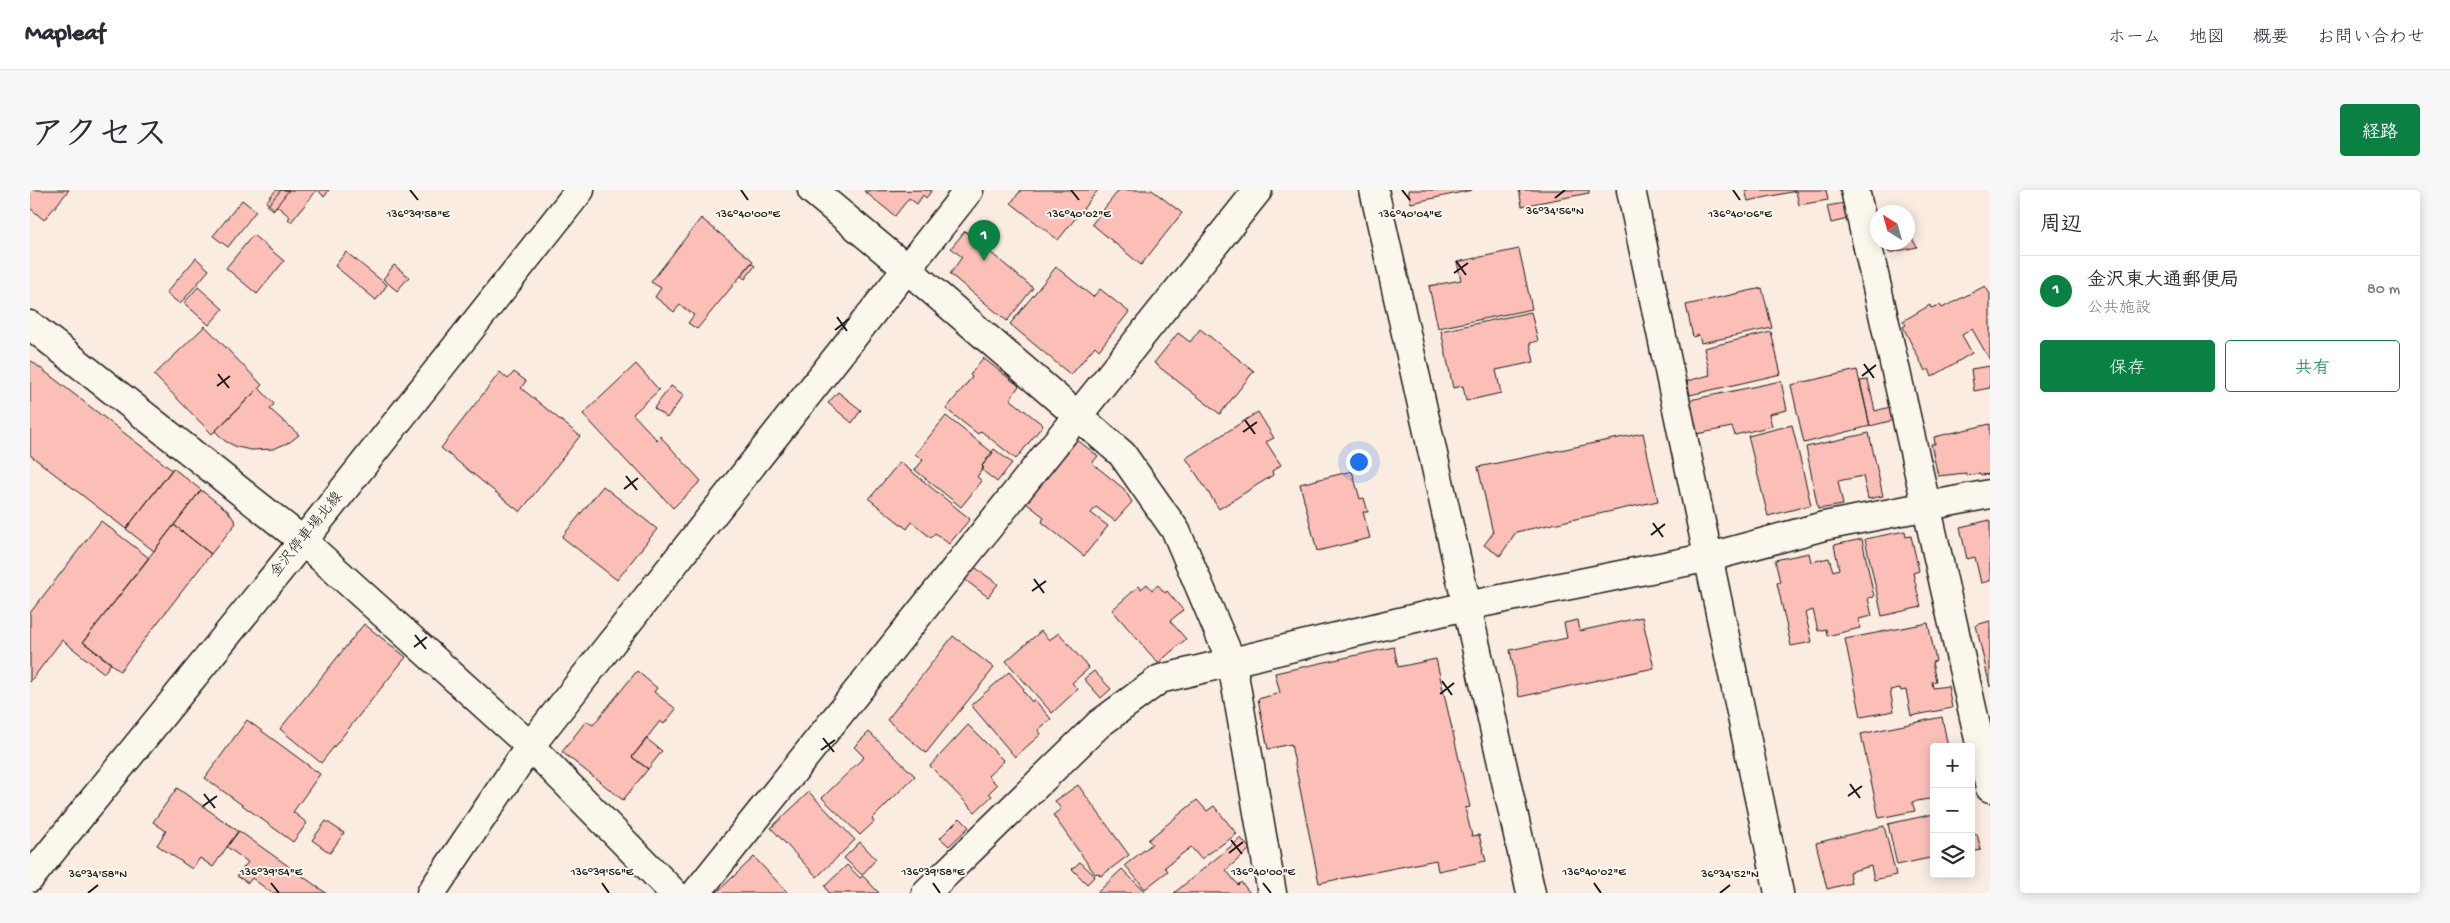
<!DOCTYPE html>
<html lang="ja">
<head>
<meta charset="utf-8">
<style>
	:root { --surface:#fff; --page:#f7f7f7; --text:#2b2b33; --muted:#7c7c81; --line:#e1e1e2; --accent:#0b8043 }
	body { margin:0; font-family:"Gochi Hand","Klee One",sans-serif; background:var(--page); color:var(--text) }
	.controls { position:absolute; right:15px; bottom:15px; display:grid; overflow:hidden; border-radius:5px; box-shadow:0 2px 12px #0003 }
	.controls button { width:45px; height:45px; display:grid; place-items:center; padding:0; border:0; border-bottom:1px solid var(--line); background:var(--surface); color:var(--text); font:25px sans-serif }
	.compass { position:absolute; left:1840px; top:15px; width:45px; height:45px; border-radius:50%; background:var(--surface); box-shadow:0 2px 12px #0003; rotate:323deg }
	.you { position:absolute; left:1328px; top:271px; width:18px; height:18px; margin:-12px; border:4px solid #fff; border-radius:50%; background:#1a73e8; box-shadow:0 0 0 8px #1a73e833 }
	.badge { display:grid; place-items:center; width:32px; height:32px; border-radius:50%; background:var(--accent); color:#fff; font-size:16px; font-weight:700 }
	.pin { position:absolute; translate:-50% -41px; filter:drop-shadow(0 1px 2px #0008) }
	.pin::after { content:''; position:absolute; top:26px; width:18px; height:15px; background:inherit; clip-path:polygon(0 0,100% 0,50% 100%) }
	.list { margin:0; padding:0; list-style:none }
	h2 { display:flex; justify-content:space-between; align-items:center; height:65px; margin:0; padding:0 20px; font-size:21px }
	h2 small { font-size:16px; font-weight:400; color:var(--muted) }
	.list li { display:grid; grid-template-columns:32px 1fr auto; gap:15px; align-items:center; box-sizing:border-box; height:70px; padding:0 20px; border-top:1px solid var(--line) }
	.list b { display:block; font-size:19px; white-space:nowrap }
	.list p { margin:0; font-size:16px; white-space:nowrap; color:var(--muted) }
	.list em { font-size:16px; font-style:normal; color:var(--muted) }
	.actions { display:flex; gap:10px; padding:15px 20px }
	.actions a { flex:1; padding:11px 0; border:1px solid var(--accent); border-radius:5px; text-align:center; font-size:18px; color:var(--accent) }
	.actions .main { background:var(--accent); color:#fff }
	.icon { flex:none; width:28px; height:28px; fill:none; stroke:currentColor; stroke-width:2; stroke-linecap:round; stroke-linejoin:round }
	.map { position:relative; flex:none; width:1960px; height:703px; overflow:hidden; border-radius:5px }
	header { display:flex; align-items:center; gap:30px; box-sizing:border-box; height:70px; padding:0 25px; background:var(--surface); border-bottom:1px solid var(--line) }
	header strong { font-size:24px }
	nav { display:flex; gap:28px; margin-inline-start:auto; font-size:18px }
	.intro { display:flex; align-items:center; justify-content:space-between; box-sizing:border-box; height:120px; padding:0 30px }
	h1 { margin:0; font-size:35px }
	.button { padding:12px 22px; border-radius:5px; background:var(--accent); color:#fff; font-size:18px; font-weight:700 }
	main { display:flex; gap:30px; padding:0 30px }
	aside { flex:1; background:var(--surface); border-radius:5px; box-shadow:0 2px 12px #0003 }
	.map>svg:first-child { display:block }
	.building { fill:#fbbfb8; stroke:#1c1c1c }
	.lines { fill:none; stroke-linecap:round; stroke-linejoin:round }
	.minor-casing { stroke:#1c1c1c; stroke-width:31 }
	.major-casing { stroke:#1c1c1c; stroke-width:31 }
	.minor { stroke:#fbf7ec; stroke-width:28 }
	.major { stroke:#fbf7ec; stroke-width:28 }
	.ticks { fill:none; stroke:#1c1c1c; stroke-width:2 }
	.labels { text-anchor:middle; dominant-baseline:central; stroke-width:4; stroke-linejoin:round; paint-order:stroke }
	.street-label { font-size:15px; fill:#1c1c1c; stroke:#fbf7ec }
	.ticks-label { font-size:12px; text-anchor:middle; fill:#1c1c1c; stroke:#fbf7ec; stroke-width:4; stroke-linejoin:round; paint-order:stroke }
</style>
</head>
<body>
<header>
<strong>Mapleaf</strong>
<nav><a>ホーム</a><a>地図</a><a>概要</a><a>お問い合わせ</a></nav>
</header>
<div class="intro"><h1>アクセス</h1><a class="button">経路</a></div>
<main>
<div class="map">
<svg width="1960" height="703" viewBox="0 0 1960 703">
	<rect width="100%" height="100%" fill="#fbece2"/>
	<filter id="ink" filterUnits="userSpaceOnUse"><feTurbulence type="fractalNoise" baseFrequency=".02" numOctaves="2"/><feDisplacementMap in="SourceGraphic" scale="10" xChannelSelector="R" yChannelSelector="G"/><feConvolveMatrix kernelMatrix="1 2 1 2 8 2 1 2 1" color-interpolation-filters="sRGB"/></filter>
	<g filter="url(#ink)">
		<path class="building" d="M 0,0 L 39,0 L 14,30 L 0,18 Z
			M 246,0 L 259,0 L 244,19 L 236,12 Z
			M 251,0 L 287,0 L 261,32 L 258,29 L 260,27 L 247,16 L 243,20 L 237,16 Z
			M 288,0 L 299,0 L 294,7 Z
			M 902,0 L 896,8 L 893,5 L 887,14 L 879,8 L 865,26 L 834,1 Z
			M 991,0 L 1068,0 L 1028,50 L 981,13 Z
			M 1089,0 L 1122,0 L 1152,23 L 1111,75 L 1062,34 Z
			M 1378,0 L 1442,0 L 1381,13 Z
			M 1489,0 L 1559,0 L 1559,3 L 1492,16 Z
			M 1715,0 L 1796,0 L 1798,10 L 1769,15 L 1766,1 L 1718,11 Z
			M 212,10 L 226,21 L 198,57 L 183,46 Z
			M 1815,13 L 1818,29 L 1801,33 L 1797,16 Z
			M 671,28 L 723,71 L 667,139 L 658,133 L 664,125 L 650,115 L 644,122 L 625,107 L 631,98 L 621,92 Z
			M 935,41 L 1003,98 L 977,131 L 920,84 L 932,67 L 921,58 Z
			M 1878,42 L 1887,57 L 1859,63 L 1857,52 L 1878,52 Z
			M 223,45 L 254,71 L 227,104 L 196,78 Z
			M 1489,59 L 1502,119 L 1408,138 L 1399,96 L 1431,90 L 1427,72 Z
			M 316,62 L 357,95 L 346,110 L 305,76 Z
			M 166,68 L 179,80 L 150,114 L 136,103 Z
			M 721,73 L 725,76 L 715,89 L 711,86 Z
			M 364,75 L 379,87 L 367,101 L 353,89 Z
			M 1026,77 L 1063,107 L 1070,99 L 1099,122 L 1069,160 L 1065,156 L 1041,185 L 980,134 Z
			M 1955,96 L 1960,104 L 1960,170 L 1942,139 L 1932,145 L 1942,163 L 1902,187 L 1899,179 L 1895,181 L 1873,137 L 1876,135 L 1873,131 L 1900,115 L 1901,118 L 1910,115 L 1912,118 Z
			M 168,97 L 193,119 L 179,135 L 154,113 Z
			M 1732,98 L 1742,138 L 1671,153 L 1669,145 L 1663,147 L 1656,115 Z
			M 1501,122 L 1508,151 L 1500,153 L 1504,172 L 1466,180 L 1471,203 L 1436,211 L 1433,196 L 1423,198 L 1411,141 Z
			M 175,136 L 232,195 L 182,244 L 124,185 Z
			M 1170,139 L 1224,181 L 1190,224 L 1124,173 L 1148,143 L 1160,152 Z
			M 1741,142 L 1751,184 L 1660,205 L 1657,191 L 1680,185 L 1674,158 Z
			M 953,168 L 989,196 L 980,209 L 1013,235 L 986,269 L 951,241 L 948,244 L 916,219 L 942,187 L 940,185 Z
			M 0,170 L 142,280 L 96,339 L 0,265 Z
			M 606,174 L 629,200 L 603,224 L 627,250 L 630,246 L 671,291 L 643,318 L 604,276 L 602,277 L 553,224 Z
			M 1960,176 L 1960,198 L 1944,201 L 1941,179 Z
			M 1827,180 L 1840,236 L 1774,253 L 1761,195 Z
			M 470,182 L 478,189 L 484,182 L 496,191 L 491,198 L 550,246 L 490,322 L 411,258 Z
			M 1838,190 L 1845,221 L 1860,217 L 1864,230 L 1840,236 L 1830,191 Z
			M 1751,191 L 1757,220 L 1739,224 L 1742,236 L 1705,245 L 1702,237 L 1667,244 L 1660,210 Z
			M 641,196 L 654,205 L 637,228 L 624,218 Z
			M 229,198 L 244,214 L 240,219 L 269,245 L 260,252 L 243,259 L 221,260 L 207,257 L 195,251 L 185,241 Z
			M 808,202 L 831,220 L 822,233 L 798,213 Z
			M 1228,222 L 1244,248 L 1236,252 L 1251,275 L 1242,281 L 1243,285 L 1189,319 L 1156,268 Z
			M 916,226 L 963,263 L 952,276 L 953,278 L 947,287 L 952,291 L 931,317 L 885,280 L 893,270 L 885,264 Z
			M 1960,234 L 1960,284 L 1951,285 L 1950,283 L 1937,286 L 1936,283 L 1908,286 L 1901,254 L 1905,254 L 1904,247 Z
			M 1762,235 L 1781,315 L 1738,326 L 1718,246 Z
			M 1613,243 L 1628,311 L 1486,342 L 1470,366 L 1454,355 L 1463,343 L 1448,277 Z
			M 1839,243 L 1853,306 L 1838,309 L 1833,286 L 1808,291 L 1813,315 L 1788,319 L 1776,257 Z
			M 1046,249 L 1068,266 L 1062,273 L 1094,299 L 1102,312 L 1085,331 L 1066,317 L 1061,323 L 1078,336 L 1054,366 L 1012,332 L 1014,327 L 996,313 Z
			M 964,259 L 982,273 L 967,292 L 952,280 L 954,278 L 952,276 Z
			M 870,272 L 940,329 L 919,354 L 905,343 L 901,348 L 882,332 L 877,339 L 839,309 Z
			M 143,278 L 171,300 L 124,361 L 96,339 Z
			M 1322,281 L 1330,309 L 1334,308 L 1338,322 L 1333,322 L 1340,348 L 1287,361 L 1270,294 Z
			M 573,296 L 627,339 L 587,390 L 532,347 Z
			M 171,300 L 198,321 L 206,333 L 181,364 L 144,335 Z
			M 1960,330 L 1960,391 L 1951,393 L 1945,367 L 1937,369 L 1930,337 Z
			M 71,331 L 119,368 L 53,452 L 81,473 L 74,483 L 32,450 L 0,492 L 0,423 Z
			M 144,335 L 181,364 L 90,481 L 53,452 Z
			M 1875,341 L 1876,347 L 1881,346 L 1889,381 L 1883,383 L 1891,417 L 1852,426 L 1835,349 Z
			M 1832,349 L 1844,407 L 1838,408 L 1842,426 L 1829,429 L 1830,438 L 1797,446 L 1796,439 L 1788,441 L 1783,420 L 1775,423 L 1782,452 L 1761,456 L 1747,393 L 1750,392 L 1745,370 L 1779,363 L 1781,372 L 1799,368 L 1803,381 L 1809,379 L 1804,355 Z
			M 943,376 L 968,394 L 958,407 L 934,389 Z
			M 1117,394 L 1122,400 L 1128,395 L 1135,403 L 1137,401 L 1153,420 L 1140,431 L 1156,449 L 1128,473 L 1082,420 L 1109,396 L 1111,399 Z
			M 1612,427 L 1624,478 L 1489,507 L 1480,460 L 1537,448 L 1534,433 L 1548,430 L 1550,441 Z
			M 1960,431 L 1960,497 L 1946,435 Z
			M 1898,433 L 1906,471 L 1902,472 L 1906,491 L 1902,492 L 1903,498 L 1918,496 L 1922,518 L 1881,526 L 1876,500 L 1871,501 L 1870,498 L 1860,500 L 1864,521 L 1831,527 L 1815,449 Z
			M 334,434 L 376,467 L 291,573 L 250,539 Z
			M 1011,441 L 1019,450 L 1029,443 L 1059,478 L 1042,493 L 1048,499 L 1022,523 L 976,471 Z
			M 923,446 L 964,478 L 896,563 L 857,530 Z
			M 1364,457 L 1368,477 L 1406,469 L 1440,617 L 1435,618 L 1442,646 L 1449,645 L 1456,671 L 1408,681 L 1406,670 L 1289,693 L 1261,554 L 1238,559 L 1228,509 L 1250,503 L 1245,483 Z
			M 607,481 L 627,498 L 624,502 L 646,519 L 634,534 L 630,531 L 602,567 L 618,579 L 593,610 L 532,562 L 556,531 L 563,535 Z
			M 1064,481 L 1081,499 L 1071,508 L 1054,489 Z
			M 979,482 L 994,499 L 993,501 L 1002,512 L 1004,509 L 1021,529 L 1008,540 L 1011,544 L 985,567 L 941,515 Z
			M 1912,527 L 1918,557 L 1904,557 L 1904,608 L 1882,612 L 1885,621 L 1849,628 L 1831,544 Z
			M 217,530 L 290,584 L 263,622 L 277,633 L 263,652 L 175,588 Z
			M 938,535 L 974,571 L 958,586 L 967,595 L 959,603 L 962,606 L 945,622 L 900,576 Z
			M 839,542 L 885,586 L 842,629 L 844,632 L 830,645 L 792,608 L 834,567 L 824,557 Z
			M 617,549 L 632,561 L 618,579 L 602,567 Z
			M 1048,595 L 1099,665 L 1071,686 L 1068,683 L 1065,684 L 1023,625 L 1031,619 L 1025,611 Z
			M 147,598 L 208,641 L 183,677 L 170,668 L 162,679 L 127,655 L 136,641 L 123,632 Z
			M 779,602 L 825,650 L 787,687 L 741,638 Z
			M 1167,610 L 1177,621 L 1184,616 L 1207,644 L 1171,669 L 1161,657 L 1135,677 L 1138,681 L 1115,699 L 1095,675 L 1122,654 L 1118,650 Z
			M 1904,624 L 1904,667 L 1867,675 L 1858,634 Z
			M 930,628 L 939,637 L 919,656 L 910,648 Z
			M 296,631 L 314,643 L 300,663 L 282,650 Z
			M 1854,636 L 1866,685 L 1844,690 L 1841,676 L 1819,682 L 1821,693 L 1797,699 L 1786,653 Z
			M 209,641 L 296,703 L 242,703 L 222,688 L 218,693 L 207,686 L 218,672 L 197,657 Z
			M 1947,644 L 1951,660 L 1941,662 L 1941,645 Z
			M 1211,648 L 1220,659 L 1196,680 L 1208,695 L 1211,692 L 1220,703 L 1144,703 Z
			M 830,652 L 846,669 L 832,685 L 814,668 Z
			M 724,667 L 758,703 L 686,703 Z
			M 1050,672 L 1065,686 L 1057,694 L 1042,679 Z
			M 817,675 L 830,688 L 833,686 L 849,703 L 799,703 L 795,696 Z
			M 1092,679 L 1116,703 L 1067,703 Z"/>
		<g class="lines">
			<defs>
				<path id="minor" d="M 782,0 L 876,78 L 1092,264 L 1146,341 L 1202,473 L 1242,703
					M 1344,0 L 1501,703
					M 1601,0 L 1749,703
					M 1825,0 L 1960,598
					M 0,135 L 273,351 L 500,556 L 644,703
					M 401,703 L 500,556 L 939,0
					M 666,703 L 1228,0
					M 896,703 L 1069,534 L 1130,489 L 1436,416 L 1680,367 L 1794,336 L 1960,304"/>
				<path id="major" d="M 0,688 L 273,351 L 550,0"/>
			</defs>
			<use href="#minor" class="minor-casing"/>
			<use href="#major" class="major-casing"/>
			<use href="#minor" class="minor"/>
			<use href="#major" class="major"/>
		</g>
	</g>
	<path class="ticks" d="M 380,0 L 388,10M 711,0 L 718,10M 1041,0 L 1049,10M 1372,0 L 1380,10M 1703,0 L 1710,10M 1525,8 L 1535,0M 1426,71 L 1436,85M 1424,83 L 1438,73M 807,127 L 817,141M 805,140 L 819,129M 1834,174 L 1844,188M 188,184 L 199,198M 1832,186 L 1846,175M 187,196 L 200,186M 1215,230 L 1225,244M 1213,242 L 1227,232M 596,286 L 607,300M 594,299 L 608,288M 1623,333 L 1633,347M 1621,345 L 1635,334M 1004,389 L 1014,403M 1002,401 L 1016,391M 385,445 L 396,459M 384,457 L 397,447M 1412,491 L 1422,505M 1410,504 L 1424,493M 793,548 L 804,562M 791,560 L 805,550M 1820,594 L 1830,608M 174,604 L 185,618M 1818,606 L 1832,596M 173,616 L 187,606M 1201,650 L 1212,664M 1199,663 L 1213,652M 241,693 L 249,703M 572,693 L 579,703M 903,693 L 910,703M 1233,693 L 1241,703M 1564,693 L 1571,703M 58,703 L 68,695M 1690,703 L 1700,695"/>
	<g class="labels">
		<g class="street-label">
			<text transform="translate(277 345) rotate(-51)">金沢停車場北線</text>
		</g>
	</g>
	<g class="ticks-label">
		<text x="1525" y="24">36°34'56"N</text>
		<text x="388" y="27">136°39'58"E</text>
		<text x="718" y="27">136°40'00"E</text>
		<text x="1049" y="27">136°40'02"E</text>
		<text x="1380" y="27">136°40'04"E</text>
		<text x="1710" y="27">136°40'06"E</text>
		<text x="241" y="685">136°39'54"E</text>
		<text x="572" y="685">136°39'56"E</text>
		<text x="903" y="685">136°39'58"E</text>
		<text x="1233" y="685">136°40'00"E</text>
		<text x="1564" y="685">136°40'02"E</text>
		<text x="68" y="687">36°34'58"N</text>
		<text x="1700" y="687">36°34'52"N</text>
	</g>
</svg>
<div class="controls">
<button>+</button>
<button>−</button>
<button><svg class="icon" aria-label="layers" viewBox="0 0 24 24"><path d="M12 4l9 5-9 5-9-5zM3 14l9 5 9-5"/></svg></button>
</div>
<svg class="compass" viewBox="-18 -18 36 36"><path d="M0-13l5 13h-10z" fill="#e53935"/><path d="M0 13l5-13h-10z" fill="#7c7c81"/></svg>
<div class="you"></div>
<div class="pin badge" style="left:954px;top:71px">1</div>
</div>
<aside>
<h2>周辺<small></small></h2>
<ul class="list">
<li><span class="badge">1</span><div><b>金沢東大通郵便局</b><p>公共施設</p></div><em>80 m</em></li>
</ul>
<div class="actions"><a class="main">保存</a><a>共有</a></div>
</aside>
</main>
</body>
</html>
